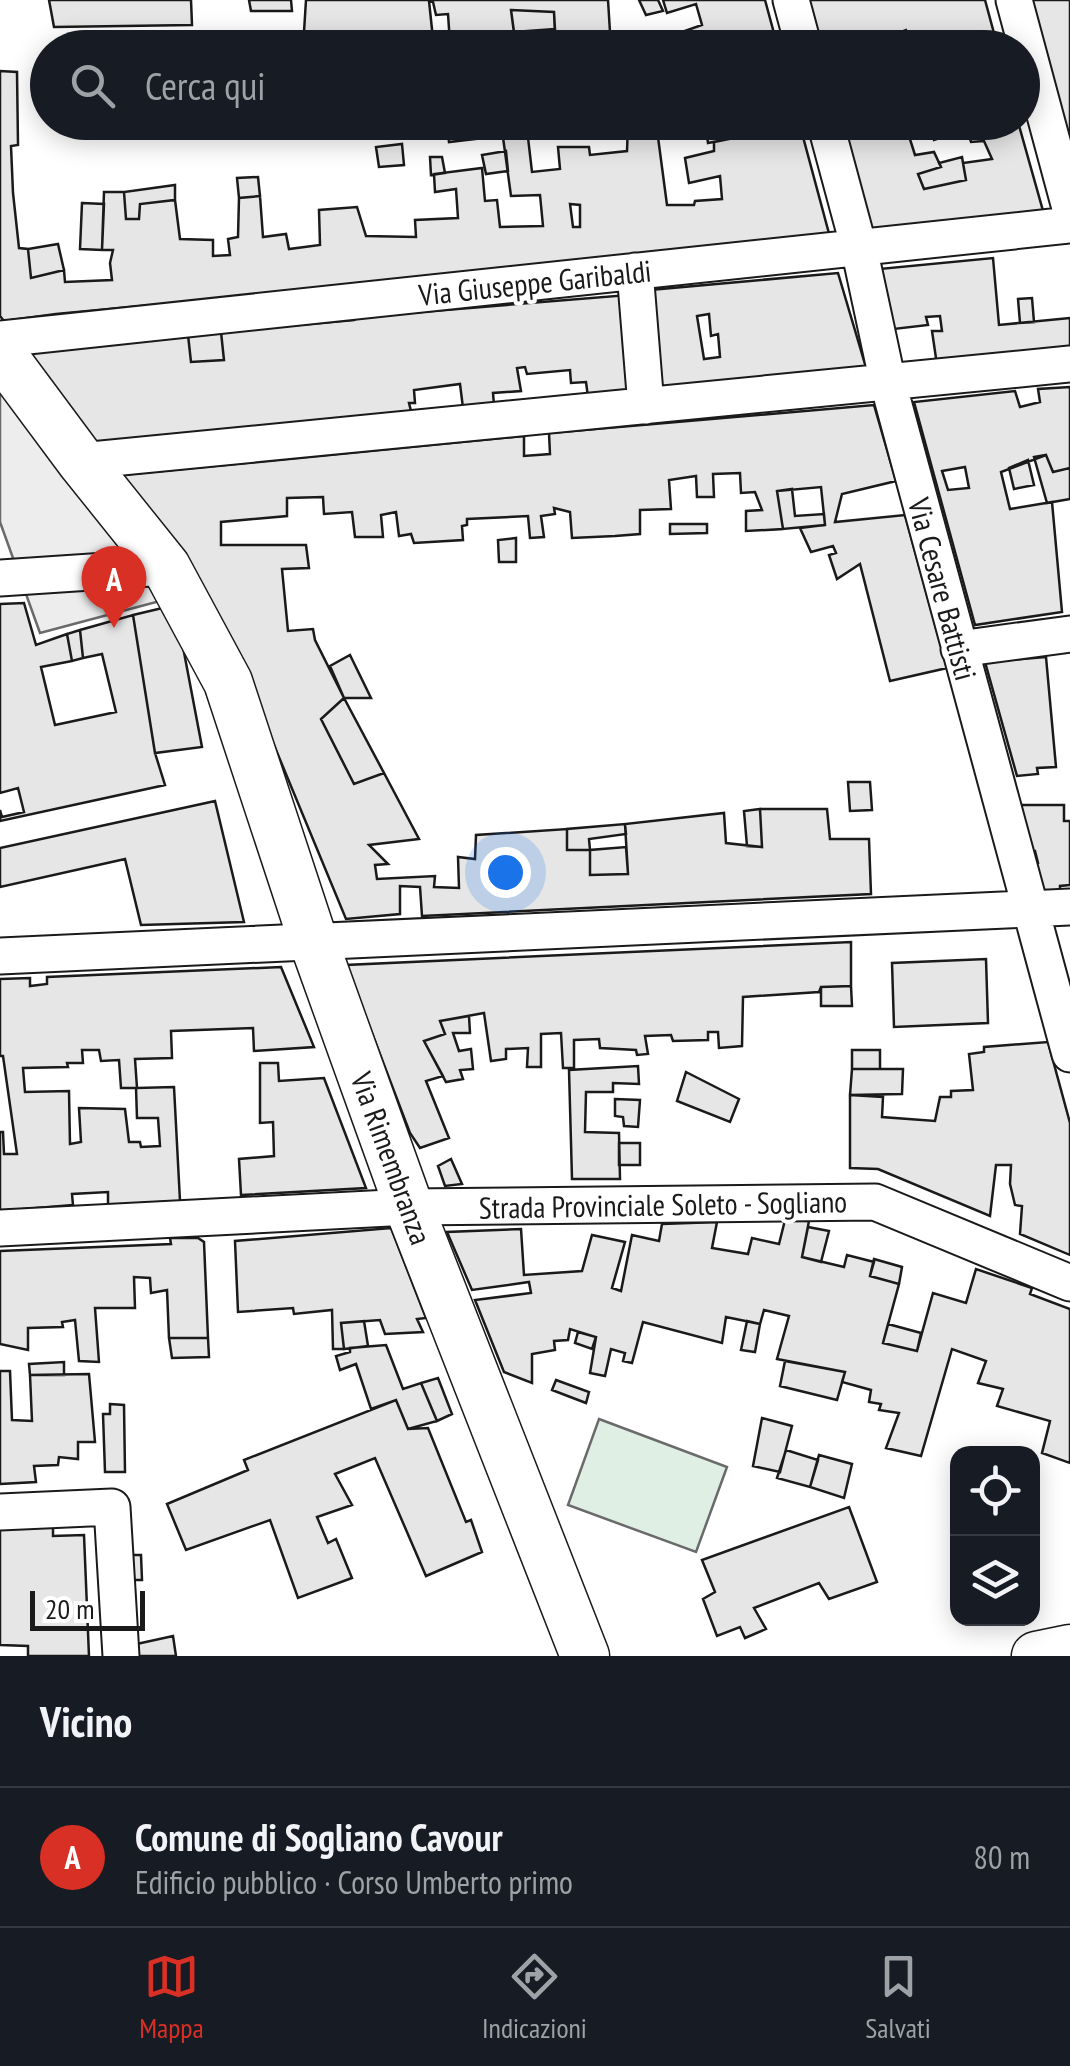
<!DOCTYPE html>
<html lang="it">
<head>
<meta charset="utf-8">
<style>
	:root { --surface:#171b24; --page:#242831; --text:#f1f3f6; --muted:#9ea1a6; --line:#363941; --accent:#d93025 }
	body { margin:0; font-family:"PT Sans Narrow",sans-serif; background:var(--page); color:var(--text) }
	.controls { position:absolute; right:30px; bottom:30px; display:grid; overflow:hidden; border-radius:20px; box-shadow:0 5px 25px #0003 }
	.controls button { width:90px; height:90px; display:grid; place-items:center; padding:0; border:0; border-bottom:2px solid var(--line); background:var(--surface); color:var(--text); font:50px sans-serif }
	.scale { position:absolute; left:30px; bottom:25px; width:115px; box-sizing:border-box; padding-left:10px; border:5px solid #1a1a1a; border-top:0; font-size:28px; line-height:35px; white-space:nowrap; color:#1a1a1a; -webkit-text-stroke:8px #fff; paint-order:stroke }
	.you { position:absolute; left:505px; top:872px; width:35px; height:35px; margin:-25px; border:8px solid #fff; border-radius:50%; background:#1a73e8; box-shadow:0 0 0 15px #1a73e833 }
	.badge { display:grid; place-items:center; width:65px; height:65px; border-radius:50%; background:var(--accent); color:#fff; font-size:32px; font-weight:700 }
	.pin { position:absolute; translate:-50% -82px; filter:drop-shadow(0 2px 5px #0008) }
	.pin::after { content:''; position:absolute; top:52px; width:35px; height:30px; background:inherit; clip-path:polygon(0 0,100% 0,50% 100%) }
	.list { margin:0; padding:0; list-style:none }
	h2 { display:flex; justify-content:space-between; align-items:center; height:130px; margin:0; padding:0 40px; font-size:42px }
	h2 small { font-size:32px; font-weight:400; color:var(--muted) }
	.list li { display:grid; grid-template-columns:65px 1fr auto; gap:30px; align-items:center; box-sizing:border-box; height:140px; padding:0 40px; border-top:2px solid var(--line) }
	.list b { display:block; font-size:38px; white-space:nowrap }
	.list p { margin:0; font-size:32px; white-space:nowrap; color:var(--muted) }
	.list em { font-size:32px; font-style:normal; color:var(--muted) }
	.icon { flex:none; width:55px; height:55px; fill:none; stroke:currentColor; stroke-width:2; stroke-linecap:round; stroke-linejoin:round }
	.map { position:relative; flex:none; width:1070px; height:1656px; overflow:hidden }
	.search { position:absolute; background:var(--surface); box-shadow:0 5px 25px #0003; left:30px; right:30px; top:30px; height:110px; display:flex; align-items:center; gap:25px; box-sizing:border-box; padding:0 35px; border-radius:55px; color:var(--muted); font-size:38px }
	.sheet { height:270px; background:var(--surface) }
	nav { display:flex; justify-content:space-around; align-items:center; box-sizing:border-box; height:140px; border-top:2px solid var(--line); background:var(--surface); font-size:28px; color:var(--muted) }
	nav a { display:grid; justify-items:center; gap:5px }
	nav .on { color:var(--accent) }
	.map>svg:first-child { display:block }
	.green { fill:#e0efe3; stroke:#6a6a6a; stroke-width:2.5 }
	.parking { fill:#ededed; stroke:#6a6a6a; stroke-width:2.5 }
	.building { fill:#e6e6e6; stroke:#1a1a1a; stroke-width:2.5; fill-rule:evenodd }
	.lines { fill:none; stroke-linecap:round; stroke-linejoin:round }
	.street-casing { stroke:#1a1a1a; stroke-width:39 }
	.secondary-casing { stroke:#1a1a1a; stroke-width:51 }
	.street { stroke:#fff; stroke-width:35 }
	.secondary { stroke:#fff; stroke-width:48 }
	.labels { text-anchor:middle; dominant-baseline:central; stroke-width:8; stroke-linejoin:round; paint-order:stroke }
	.street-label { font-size:30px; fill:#1a1a1a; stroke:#fff }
</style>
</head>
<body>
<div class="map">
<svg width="1070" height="1656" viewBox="0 0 1070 1656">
	<rect width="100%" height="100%" fill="#fff"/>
	<path class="green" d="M 599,1419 L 727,1467 L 696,1552 L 568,1505 Z"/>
	<path class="parking" d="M 0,332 L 190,593 L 40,633 L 0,522 Z"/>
	<path class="building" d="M 49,0 L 191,0 L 192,25 L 54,27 Z
		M 249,0 L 291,0 L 292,11 L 251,11 Z
		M 306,0 L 608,0 L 610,32 L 555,35 L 554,12 L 511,10 L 516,48 L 496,48 L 494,39 L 450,43 L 448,14 L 436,15 L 433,2 L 429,1 L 434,48 L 414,48 L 413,34 L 387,35 L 388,48 L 303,48 Z
		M 639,0 L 658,0 L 663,11 L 646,15 Z
		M 663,0 L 765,0 L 778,48 L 658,48 L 656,41 L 702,25 L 696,4 L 667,13 Z
		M 807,0 L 985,0 L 998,48 L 937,48 L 932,32 L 911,40 L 906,30 L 885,38 L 889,48 L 820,48 Z
		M 1022,0 L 1070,0 L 1070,170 Z
		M 511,10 L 554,12 L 555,29 L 514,32 Z
		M 0,71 L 17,72 L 18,145 L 11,146 L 13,193 L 19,248 L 28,249 L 31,278 L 64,270 L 65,282 L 112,280 L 110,263 L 113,250 L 102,250 L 104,192 L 124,192 L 126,219 L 139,219 L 140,204 L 175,200 L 180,239 L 213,240 L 213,256 L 230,255 L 228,239 L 238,237 L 239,198 L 260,196 L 263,237 L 286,234 L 289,249 L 320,245 L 319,210 L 357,207 L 366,236 L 416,237 L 415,220 L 458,218 L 456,189 L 435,192 L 434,174 L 482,168 L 485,201 L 497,200 L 500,227 L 543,226 L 540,195 L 511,196 L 502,130 L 527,129 L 532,172 L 560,169 L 558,147 L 589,147 L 590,155 L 627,151 L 628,123 L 643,122 L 656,122 L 667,205 L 694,205 L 695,201 L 722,199 L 720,176 L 689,183 L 685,158 L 714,151 L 714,142 L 729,139 L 727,122 L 799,122 L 831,241 L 56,314 L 4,321 L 0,316 ZM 570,204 L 580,205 L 580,227 L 573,227 Z
		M 447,122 L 473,122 L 476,139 L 449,142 Z
		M 840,122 L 1018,122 L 1045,218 L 871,235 ZM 965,124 L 971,142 L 984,141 L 992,159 L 963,163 L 966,180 L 924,189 L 918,174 L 941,167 L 934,152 L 915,155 L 908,133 L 922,128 L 925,135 L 932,132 L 934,140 L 947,136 L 945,128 Z
		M 727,125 L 729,139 L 708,143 L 706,128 Z
		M 402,144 L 404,165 L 379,167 L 376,147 Z
		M 506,151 L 508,171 L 486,174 L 482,155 Z
		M 430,157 L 442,157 L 445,173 L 431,175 Z
		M 962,157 L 966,180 L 924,189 L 918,174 L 941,167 L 939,163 Z
		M 258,177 L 260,196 L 239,198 L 237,178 Z
		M 175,185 L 175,200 L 140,204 L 139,219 L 126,219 L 124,192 Z
		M 82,203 L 104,204 L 102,250 L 80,249 Z
		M 58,244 L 64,270 L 31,278 L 28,249 Z
		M 993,258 L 999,325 L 1070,318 L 1070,353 L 937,365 L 932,331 L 942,331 L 940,316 L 926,317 L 928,325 L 894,329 L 879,269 Z
		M 838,273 L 867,371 L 660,391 L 650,290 ZM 709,314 L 711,336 L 718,334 L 720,357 L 704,359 L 697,316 Z
		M 628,295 L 636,393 L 588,397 L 586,382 L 571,383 L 570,370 L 527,374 L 525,367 L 517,368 L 521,391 L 493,393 L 494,405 L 463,408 L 460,384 L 414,390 L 415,403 L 409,403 L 411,411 L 95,443 L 28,352 L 188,335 L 191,362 L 224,360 L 221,332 L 354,320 L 359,317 Z
		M 1032,298 L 1034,322 L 1020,323 L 1018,299 Z
		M 221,332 L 224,360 L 191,362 L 188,335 Z
		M 1070,387 L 1070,468 L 1053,472 L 1046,455 L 1001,472 L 1010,509 L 1052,502 L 1062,612 L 975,625 L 914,402 L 1015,391 L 1020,407 L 1040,402 L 1038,389 ZM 965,467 L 969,488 L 948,490 L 942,471 Z
		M 874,405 L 896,481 L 842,494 L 835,522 L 905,515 L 947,668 L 890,681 L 860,564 L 837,579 L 829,555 L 836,553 L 833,546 L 811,552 L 800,528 L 825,525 L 821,487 L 777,491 L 783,529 L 746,531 L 746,511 L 762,510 L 755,492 L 741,493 L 740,473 L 713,474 L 714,497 L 697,497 L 696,476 L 669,480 L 671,509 L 640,510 L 640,534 L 615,536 L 572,538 L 570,512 L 554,508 L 555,514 L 541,516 L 544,537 L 530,538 L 528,516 L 467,519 L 467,525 L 462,526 L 463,540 L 414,543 L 411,534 L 399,536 L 396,512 L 381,515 L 383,537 L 355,537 L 352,512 L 324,514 L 323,497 L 287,498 L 287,516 L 221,522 L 221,545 L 306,545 L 309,568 L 282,569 L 288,631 L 313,629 L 315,640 L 344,698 L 321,719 L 354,784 L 384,773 L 419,839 L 369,845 L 388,864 L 375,865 L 377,879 L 435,876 L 434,887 L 459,888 L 458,857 L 475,859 L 476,835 L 567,829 L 567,850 L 590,850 L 590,875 L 628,874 L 625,824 L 724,813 L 726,843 L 762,847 L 760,809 L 827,809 L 830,839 L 869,839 L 871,894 L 422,916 L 420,887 L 400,886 L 400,914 L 346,919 L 228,634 L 120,475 L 524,436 L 524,456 L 550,454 L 549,433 Z
		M 1046,455 L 1053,472 L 1070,468 L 1070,499 L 1047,503 L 1034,457 Z
		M 1028,460 L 1034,485 L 1014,489 L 1009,468 Z
		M 792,489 L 795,516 L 824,514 L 825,525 L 783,529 L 777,491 Z
		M 670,524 L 707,524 L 707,533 L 670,534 Z
		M 516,538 L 516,562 L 499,562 L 498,540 Z
		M 24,603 L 36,645 L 67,634 L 72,661 L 41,667 L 55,725 L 116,712 L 102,654 L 83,658 L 80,630 L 133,615 L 155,753 L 165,785 L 0,821 L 0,810 L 2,817 L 24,812 L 18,788 L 0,793 L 0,604 Z
		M 175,605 L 202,747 L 155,753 L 133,615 Z
		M 80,630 L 83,658 L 72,661 L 67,634 Z
		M 350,655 L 371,698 L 344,698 L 330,666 Z
		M 1046,657 L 1056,767 L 1037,768 L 1038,774 L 1017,776 L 985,662 Z
		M 344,698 L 384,773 L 354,784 L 321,719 Z
		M 848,782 L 870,782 L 872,810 L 850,811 Z
		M 215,801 L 244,922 L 141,925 L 125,859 L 0,887 L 0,848 Z
		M 1019,805 L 1064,805 L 1064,821 L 1070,821 L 1070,885 L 1060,886 L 1060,892 L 1039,892 L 1032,865 L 1038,863 L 1035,851 L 1029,851 Z
		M 760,809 L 762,847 L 747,846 L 744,811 Z
		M 625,824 L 626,834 L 589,839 L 590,850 L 567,850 L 567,829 Z
		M 626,847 L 628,874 L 590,875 L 590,850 Z
		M 851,942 L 851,986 L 821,987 L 819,992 L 743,997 L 742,1046 L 719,1048 L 718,1032 L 708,1032 L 708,1040 L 673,1041 L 671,1035 L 645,1036 L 648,1054 L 637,1055 L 636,1050 L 600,1048 L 599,1039 L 574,1040 L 574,1068 L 563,1068 L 561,1033 L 541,1034 L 541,1067 L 527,1067 L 528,1048 L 506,1049 L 506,1059 L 491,1061 L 484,1013 L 440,1021 L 445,1034 L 424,1041 L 443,1076 L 426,1081 L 449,1138 L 420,1148 L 410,1133 L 346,965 Z
		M 986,959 L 988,1023 L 894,1027 L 892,963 Z
		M 281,967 L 314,1047 L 254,1051 L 253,1028 L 171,1031 L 172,1058 L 135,1059 L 137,1088 L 174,1087 L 180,1201 L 108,1205 L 108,1192 L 72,1194 L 73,1205 L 0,1211 L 0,1132 L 3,1132 L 4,1154 L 17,1154 L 3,1056 L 0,1056 L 0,979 L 30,978 L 30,986 L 47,984 L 47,977 ZM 82,1050 L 99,1050 L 101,1061 L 119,1060 L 121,1088 L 136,1088 L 137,1118 L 158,1118 L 160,1146 L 141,1147 L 140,1142 L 129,1142 L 125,1109 L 79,1108 L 81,1142 L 70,1144 L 69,1091 L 25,1092 L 23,1068 L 68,1067 L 67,1063 L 83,1063 Z
		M 851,986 L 852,1006 L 821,1006 L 821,987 Z
		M 469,1016 L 470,1033 L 453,1033 L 459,1051 L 471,1049 L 473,1069 L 460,1070 L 463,1079 L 446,1082 L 424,1041 L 445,1034 L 440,1021 Z
		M 1048,1042 L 1070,1123 L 1070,1255 L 1020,1234 L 1022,1206 L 1015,1205 L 1010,1184 L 1011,1165 L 996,1165 L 990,1216 L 878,1169 L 850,1168 L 850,1095 L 883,1097 L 882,1117 L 935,1121 L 940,1097 L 951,1097 L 951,1091 L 973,1090 L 969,1054 L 984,1052 L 984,1047 Z
		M 852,1050 L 880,1050 L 880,1069 L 852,1069 Z
		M 260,1063 L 278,1063 L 279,1081 L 324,1078 L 366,1188 L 241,1195 L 239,1159 L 274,1156 L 273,1122 L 260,1123 Z
		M 638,1066 L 639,1084 L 613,1083 L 613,1092 L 586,1092 L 585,1132 L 619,1133 L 620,1179 L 572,1179 L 569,1070 Z
		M 852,1069 L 903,1069 L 902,1094 L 850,1095 Z
		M 686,1072 L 739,1099 L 730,1122 L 677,1101 Z
		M 615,1099 L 640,1100 L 638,1127 L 624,1126 L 623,1117 L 615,1116 Z
		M 619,1143 L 640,1143 L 640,1165 L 619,1165 Z
		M 451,1159 L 462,1184 L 445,1186 L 438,1166 Z
		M 785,1220 L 809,1221 L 802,1257 L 844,1267 L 847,1255 L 874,1262 L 870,1276 L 899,1284 L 883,1343 L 917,1351 L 933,1293 L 966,1303 L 976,1269 L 1032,1288 L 1030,1294 L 1070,1309 L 1070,1463 L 1042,1453 L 1050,1421 L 997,1406 L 1003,1389 L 978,1383 L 986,1361 L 952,1349 L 921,1456 L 886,1448 L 899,1413 L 879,1410 L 881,1404 L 869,1402 L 871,1390 L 842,1382 L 845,1372 L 777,1359 L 789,1316 L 764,1310 L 760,1324 L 726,1317 L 722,1343 L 643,1322 L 632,1363 L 623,1361 L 625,1353 L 611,1349 L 605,1376 L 590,1373 L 596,1337 L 570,1329 L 568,1340 L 554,1341 L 555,1350 L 532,1354 L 532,1383 L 504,1372 L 475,1300 L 531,1293 L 529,1282 L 472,1290 L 447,1232 L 521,1229 L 524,1275 L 582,1271 L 592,1235 L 625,1242 L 612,1288 L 621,1291 L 632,1235 L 659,1241 L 662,1224 L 717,1222 L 712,1248 L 748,1254 L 752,1238 L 779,1244 Z
		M 808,1227 L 829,1231 L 821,1262 L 802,1257 Z
		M 391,1228 L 426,1318 L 417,1319 L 423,1332 L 385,1334 L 380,1320 L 341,1323 L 344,1349 L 333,1349 L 332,1310 L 294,1314 L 293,1308 L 238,1312 L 235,1241 Z
		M 170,1238 L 198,1238 L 204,1242 L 208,1338 L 169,1338 L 167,1290 L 151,1293 L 150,1278 L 134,1277 L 135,1308 L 95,1308 L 99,1362 L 79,1361 L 75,1320 L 62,1322 L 63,1327 L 28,1328 L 28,1350 L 0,1344 L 0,1251 L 171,1244 Z
		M 874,1259 L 902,1267 L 899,1284 L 870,1276 Z
		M 364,1321 L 368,1346 L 344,1349 L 341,1323 Z
		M 747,1321 L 760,1324 L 755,1352 L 741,1350 Z
		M 888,1324 L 921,1333 L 917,1351 L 883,1343 Z
		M 578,1332 L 596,1337 L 592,1349 L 575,1343 Z
		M 169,1338 L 208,1338 L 209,1357 L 172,1358 Z
		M 386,1345 L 403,1389 L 421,1383 L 437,1421 L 408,1429 L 396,1400 L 371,1409 L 356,1364 L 340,1370 L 336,1356 L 350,1352 L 350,1348 Z
		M 785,1361 L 845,1372 L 837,1400 L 780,1386 Z
		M 64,1362 L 64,1375 L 30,1375 L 29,1364 Z
		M 0,1371 L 10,1371 L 12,1420 L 32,1421 L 30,1375 L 89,1374 L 95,1442 L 78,1442 L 78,1459 L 59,1457 L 58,1465 L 34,1466 L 36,1482 L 0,1484 Z
		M 438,1378 L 452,1414 L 437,1421 L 421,1383 Z
		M 556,1380 L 589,1392 L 586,1403 L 552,1390 Z
		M 396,1400 L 408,1429 L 428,1428 L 466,1522 L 471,1520 L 482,1552 L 426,1576 L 375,1458 L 335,1474 L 352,1505 L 317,1517 L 328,1543 L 336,1539 L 352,1578 L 298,1598 L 270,1520 L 186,1550 L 167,1504 L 248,1470 L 244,1460 Z
		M 110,1404 L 124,1405 L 125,1472 L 105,1472 L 103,1414 L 110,1414 Z
		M 762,1418 L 792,1426 L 780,1472 L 753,1466 Z
		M 786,1450 L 818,1460 L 810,1487 L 777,1478 Z
		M 819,1455 L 852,1464 L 844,1498 L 810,1487 Z
		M 849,1507 L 877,1582 L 829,1599 L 819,1583 L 754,1608 L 766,1629 L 745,1638 L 740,1627 L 717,1636 L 703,1599 L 715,1592 L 702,1560 Z
		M 53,1527 L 53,1536 L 84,1535 L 89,1656 L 28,1656 L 28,1646 L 0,1645 L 0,1529 Z
		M 128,1555 L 141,1555 L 142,1580 L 130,1580 Z
		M 173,1636 L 176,1656 L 133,1656 L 132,1645 Z"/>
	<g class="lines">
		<defs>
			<path id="street" d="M 791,0 L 804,48
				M 1014,0 L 1070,208
				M 825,122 L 859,248 L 888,383 L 1070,1054
				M 635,271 L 646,406
				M 0,339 L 1070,225
				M 81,461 L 1070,364
				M 0,578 L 166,567
				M 959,649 L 1070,634
				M 0,956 L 1070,907
				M 0,1228 L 409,1207 L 875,1202 L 1070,1283
				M 0,1512 L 112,1507 L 121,1656"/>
			<path id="secondary" d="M 0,352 L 81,461 L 166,567 L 228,682 L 313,940 L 409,1207 L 585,1656
				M 1036,1656 L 1070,1649"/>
		</defs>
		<use href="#street" class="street-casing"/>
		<use href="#secondary" class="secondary-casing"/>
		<use href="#street" class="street"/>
		<use href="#secondary" class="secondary"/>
	</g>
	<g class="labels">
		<g class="street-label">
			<text transform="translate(535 282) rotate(-6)">Via Giuseppe Garibaldi</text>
			<text transform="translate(943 589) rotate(75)">Via Cesare Battisti</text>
			<text transform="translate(392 1158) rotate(70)">Via Rimembranza</text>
			<text transform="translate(663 1204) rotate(-1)">Strada Provinciale Soleto - Sogliano</text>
		</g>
	</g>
</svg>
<div class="controls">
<button><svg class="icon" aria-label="locate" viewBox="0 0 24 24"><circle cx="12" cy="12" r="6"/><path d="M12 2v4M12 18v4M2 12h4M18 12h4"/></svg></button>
<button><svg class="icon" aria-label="layers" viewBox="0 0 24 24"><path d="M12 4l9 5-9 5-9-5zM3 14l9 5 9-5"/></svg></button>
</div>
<div class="scale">20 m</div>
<div class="you"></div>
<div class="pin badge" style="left:114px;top:628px">A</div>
<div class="search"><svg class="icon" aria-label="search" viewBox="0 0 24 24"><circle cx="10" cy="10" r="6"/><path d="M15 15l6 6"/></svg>Cerca qui</div>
</div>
<section class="sheet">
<h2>Vicino<small></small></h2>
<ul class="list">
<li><span class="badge">A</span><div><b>Comune di Sogliano Cavour</b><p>Edificio pubblico · Corso Umberto primo</p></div><em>80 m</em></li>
</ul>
</section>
<nav>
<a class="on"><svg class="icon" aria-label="map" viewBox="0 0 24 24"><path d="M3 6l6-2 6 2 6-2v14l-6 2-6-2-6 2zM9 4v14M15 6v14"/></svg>Mappa</a>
<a><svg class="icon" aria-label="directions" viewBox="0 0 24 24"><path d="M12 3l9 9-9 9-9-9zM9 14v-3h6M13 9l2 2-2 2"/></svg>Indicazioni</a>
<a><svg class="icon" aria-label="saved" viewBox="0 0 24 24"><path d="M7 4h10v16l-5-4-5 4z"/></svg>Salvati</a>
</nav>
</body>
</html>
